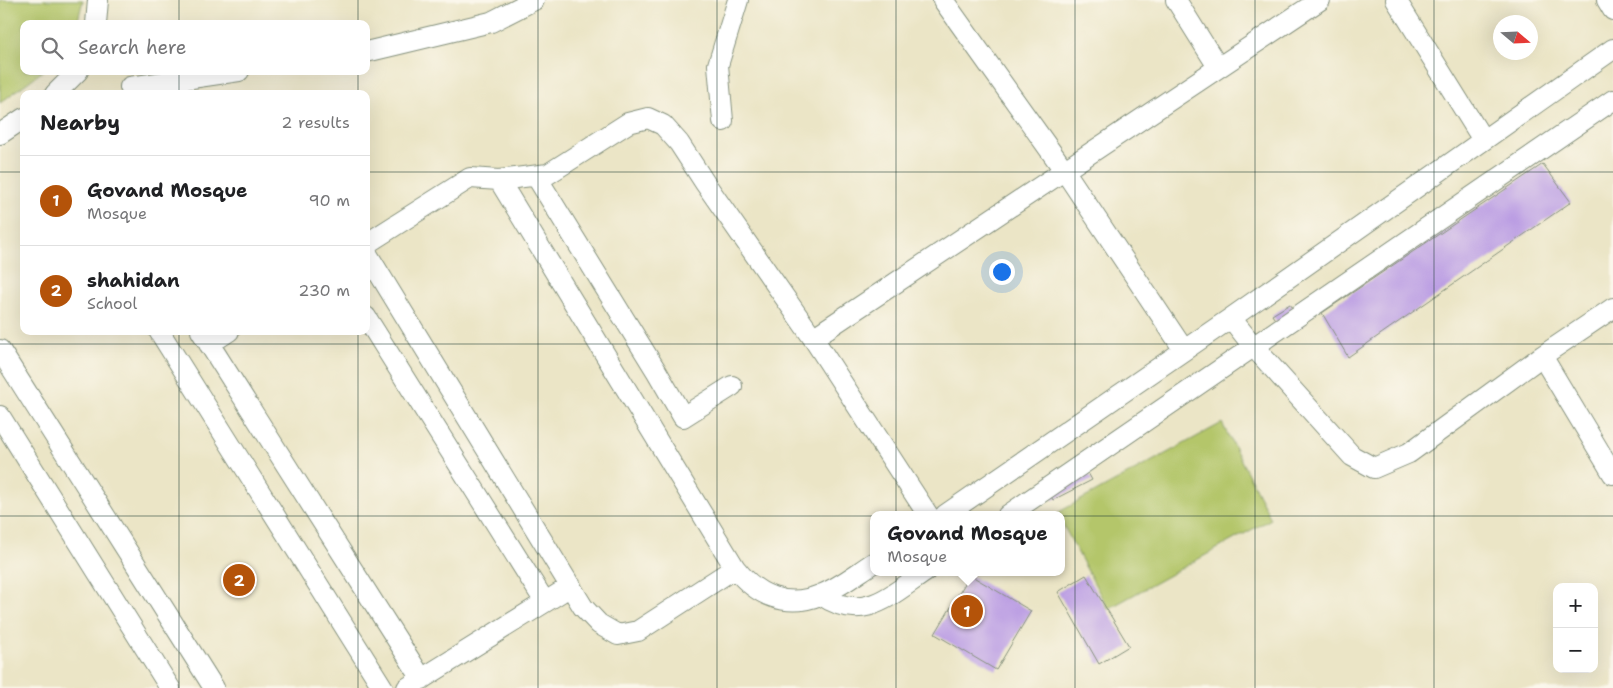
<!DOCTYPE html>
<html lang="en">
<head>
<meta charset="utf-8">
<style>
	:root { --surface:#fff; --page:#f2f2f2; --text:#202124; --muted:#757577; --line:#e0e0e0; --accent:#b45309 }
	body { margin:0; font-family:"Shantell Sans",sans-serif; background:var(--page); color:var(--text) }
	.controls { position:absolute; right:15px; bottom:15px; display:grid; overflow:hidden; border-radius:10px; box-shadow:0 5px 20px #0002 }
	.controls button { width:45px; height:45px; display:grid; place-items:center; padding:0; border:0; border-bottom:1px solid var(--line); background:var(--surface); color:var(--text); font:25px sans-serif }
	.compass { position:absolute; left:1493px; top:15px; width:45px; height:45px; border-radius:50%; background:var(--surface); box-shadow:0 5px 20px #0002; rotate:109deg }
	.you { position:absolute; left:1001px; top:271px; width:18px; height:18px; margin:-12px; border:4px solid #fff; border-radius:50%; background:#1a73e8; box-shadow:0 0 0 8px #1a73e833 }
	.badge { display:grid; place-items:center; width:32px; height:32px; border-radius:50%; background:var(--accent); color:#fff; font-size:16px; font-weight:700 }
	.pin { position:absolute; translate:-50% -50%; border:2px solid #fff; box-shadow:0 1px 5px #0006 }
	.popup { position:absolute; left:870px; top:511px; width:195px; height:65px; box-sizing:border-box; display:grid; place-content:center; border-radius:10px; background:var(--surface); filter:drop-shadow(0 1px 4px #0005); font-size:16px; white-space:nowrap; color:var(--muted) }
	.popup b { font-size:19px; color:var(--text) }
	.popup::after { content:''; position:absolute; left:50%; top:100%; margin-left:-10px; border:10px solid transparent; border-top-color:var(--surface) }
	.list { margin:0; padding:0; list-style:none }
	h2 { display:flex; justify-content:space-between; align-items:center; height:65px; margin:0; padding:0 20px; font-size:21px }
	h2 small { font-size:16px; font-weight:400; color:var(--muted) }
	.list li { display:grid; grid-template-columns:32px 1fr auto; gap:15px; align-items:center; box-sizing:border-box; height:90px; padding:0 20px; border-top:1px solid var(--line) }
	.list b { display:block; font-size:19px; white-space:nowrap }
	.list p { margin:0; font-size:16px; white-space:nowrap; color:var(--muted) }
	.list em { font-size:16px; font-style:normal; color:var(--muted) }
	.icon { flex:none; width:28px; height:28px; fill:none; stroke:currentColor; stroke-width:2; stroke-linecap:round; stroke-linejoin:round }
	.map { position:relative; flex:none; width:1613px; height:688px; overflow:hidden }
	.search { position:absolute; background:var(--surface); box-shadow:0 5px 20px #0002; left:20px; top:20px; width:350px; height:55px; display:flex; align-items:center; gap:12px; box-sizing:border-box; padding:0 18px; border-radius:10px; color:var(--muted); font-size:19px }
	.panel { position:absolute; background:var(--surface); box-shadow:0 5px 20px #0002; left:20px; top:90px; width:350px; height:245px; border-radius:10px }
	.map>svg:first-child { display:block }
	.green { fill:#b4c66a; stroke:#6a824f }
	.building { fill:#bb9ee3 }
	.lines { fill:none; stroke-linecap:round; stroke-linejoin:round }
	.street-casing { stroke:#85917d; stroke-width:22 }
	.street { stroke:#fff; stroke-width:20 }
	.grid { fill:none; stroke:#1f3d34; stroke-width:1; stroke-opacity:0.55 }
</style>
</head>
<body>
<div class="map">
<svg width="1613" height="688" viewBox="0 0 1613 688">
	<rect width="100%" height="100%" fill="#fbf7ec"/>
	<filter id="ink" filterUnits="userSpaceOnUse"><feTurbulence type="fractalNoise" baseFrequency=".02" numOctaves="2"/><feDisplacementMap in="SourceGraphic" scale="10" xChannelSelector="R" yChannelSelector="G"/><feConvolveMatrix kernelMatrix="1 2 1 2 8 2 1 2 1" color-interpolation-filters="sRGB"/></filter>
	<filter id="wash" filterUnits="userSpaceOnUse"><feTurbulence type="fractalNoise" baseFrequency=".0096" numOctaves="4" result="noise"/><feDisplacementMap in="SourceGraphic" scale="20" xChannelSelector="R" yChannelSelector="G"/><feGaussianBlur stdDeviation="1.12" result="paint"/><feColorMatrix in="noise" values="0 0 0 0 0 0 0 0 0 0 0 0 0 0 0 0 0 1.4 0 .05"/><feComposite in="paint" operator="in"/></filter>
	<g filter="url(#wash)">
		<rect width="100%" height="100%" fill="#ebe5c6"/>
		<path class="green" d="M 0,0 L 83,0 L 77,24 L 24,24 L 24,71 L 43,71 L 0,103 Z
			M 1222,423 L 1271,519 L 1108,609 L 1061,521 L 1061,515 L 1057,513 Z"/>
		<g id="blocks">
			<path class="building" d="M 1543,164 L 1571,202 L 1348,357 L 1322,313 Z
				M 1290,304 L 1304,324 L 1286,336 L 1272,315 Z
				M 1083,464 L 1092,480 L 1053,500 L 1045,486 Z
				M 970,575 L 1031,611 L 996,670 L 935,634 Z
				M 1086,575 L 1129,646 L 1099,664 L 1058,592 Z"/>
		</g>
	</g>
	<g filter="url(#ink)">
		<use href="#blocks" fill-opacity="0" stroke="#85917d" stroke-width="1"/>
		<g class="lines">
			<defs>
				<path id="street" d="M 943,0 L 1064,170 L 1184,350
					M 1176,0 L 1218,67
					M 1396,0 L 1483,140
					M 1607,0 L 1613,10
					M 96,24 L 98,0
					M 366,52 L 491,22 L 534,0
					M 130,87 L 239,71
					M 55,94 L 78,71
					M 723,121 L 718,65 L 738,0
					M 0,134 L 24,118
					M 536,176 L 657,372 L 683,417 L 732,386
					M 499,180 L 735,568 C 756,595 786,609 820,595 C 839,588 856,574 873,563
					M 366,244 L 470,178 L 499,180 L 548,174 L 628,123 L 648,118 L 663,125 L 679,143 L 705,183 L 813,338 L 928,515
					M 366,252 L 583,607 L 599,624 L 618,635 L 638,631 L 735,568
					M 366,317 L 545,602
					M 1231,318 L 1253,346 L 1352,456 L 1374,468 L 1409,453 L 1542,356 L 1613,308
					M 159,331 L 383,688
					M 201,331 L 422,679
					M 813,338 L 1320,0
					M 209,344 L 229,331
					M 0,350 L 214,688
					M 1542,356 L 1613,474
					M 0,416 L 170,688
					M 945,515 L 1231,318 L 1613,49
					M 1008,515 L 1613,100
					M 821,595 C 863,624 889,596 925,572
					M 407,688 L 571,586"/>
			</defs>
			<use href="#street" class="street-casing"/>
			<use href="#street" class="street"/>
		</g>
	</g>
	<path class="grid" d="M 179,0 L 179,24M 358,0 L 358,24M 538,0 L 538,688M 717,0 L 717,688M 896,0 L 896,688M 1075,0 L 1075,688M 1255,0 L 1255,688M 1434,0 L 1434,688M 179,71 L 179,94M 358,71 L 358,94M 0,172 L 24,172M 366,172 L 1613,172M 179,331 L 179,688M 358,331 L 358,688M 0,344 L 1613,344M 0,516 L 1613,516"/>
</svg>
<div class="controls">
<button>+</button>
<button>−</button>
</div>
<svg class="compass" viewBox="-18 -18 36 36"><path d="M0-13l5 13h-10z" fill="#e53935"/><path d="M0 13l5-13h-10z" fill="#757577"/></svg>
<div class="you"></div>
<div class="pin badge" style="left:967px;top:611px">1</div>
<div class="popup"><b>Govand Mosque</b>Mosque</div>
<div class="pin badge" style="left:239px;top:580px">2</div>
<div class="search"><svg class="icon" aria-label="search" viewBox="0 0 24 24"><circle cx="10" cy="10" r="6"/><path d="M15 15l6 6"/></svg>Search here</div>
<section class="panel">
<h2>Nearby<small>2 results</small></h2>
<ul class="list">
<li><span class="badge">1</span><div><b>Govand Mosque</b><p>Mosque</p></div><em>90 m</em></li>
<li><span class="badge">2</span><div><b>shahidan</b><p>School</p></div><em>230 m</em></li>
</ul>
</section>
</div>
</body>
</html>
